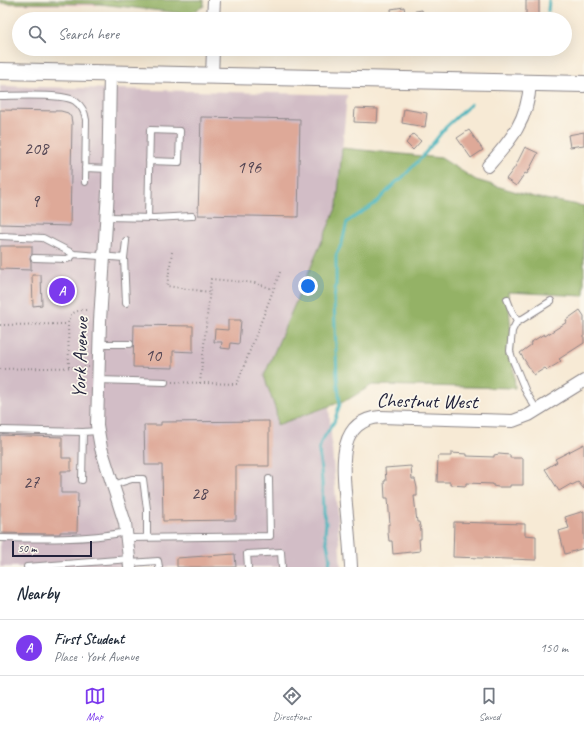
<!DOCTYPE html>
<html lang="en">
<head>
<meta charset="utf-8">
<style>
	:root { --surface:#fff; --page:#f2f2f3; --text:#1f2937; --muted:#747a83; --line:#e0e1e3; --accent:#7c3aed }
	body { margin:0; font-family:Caveat,sans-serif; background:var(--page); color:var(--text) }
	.scale { position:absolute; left:12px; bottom:10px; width:80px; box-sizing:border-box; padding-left:4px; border:2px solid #22223b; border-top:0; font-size:11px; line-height:14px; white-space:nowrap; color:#22223b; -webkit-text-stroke:3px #fbf7ec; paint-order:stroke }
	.you { position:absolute; left:308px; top:286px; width:14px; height:14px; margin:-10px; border:3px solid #fff; border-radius:50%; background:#1a73e8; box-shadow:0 0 0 6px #1a73e833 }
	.badge { display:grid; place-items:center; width:26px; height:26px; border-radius:50%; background:var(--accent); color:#fff; font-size:13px; font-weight:700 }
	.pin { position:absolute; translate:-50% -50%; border:2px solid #fff; box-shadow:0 1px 4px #0006 }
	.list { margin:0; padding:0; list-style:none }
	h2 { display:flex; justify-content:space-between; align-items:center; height:52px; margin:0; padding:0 16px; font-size:17px }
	h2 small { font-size:13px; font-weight:400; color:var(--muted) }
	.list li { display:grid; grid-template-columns:26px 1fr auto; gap:12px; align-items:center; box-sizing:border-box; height:56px; padding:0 16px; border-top:1px solid var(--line) }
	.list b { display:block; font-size:15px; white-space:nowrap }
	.list p { margin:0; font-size:13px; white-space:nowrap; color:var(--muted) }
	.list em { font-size:13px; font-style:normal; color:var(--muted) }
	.icon { flex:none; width:22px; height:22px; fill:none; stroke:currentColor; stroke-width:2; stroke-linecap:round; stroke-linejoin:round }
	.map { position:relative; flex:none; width:584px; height:567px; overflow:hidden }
	.search { position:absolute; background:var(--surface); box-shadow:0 4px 16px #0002; left:12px; right:12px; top:12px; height:44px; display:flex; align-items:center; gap:10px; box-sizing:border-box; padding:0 14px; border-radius:22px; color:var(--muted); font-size:15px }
	.sheet { height:108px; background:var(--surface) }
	nav { display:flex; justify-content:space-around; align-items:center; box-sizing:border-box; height:56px; border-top:1px solid var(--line); background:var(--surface); font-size:11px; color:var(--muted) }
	nav a { display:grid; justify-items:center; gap:2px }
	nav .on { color:var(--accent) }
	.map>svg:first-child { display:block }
	.built { fill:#f7cfd2 }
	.industrial { fill:#d2bdc6 }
	.forest { fill:#94b266; stroke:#5b6a50 }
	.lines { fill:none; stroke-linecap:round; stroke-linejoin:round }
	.stream { stroke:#44b3bc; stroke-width:3 }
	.building { fill:#dea998 }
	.lane-casing { stroke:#8c8688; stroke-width:8 }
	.street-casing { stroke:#8c8688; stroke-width:14 }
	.secondary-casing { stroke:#8c8688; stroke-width:18 }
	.path { stroke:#8c8688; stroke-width:2; stroke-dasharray:1 3; stroke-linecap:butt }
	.lane { stroke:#fff; stroke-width:6 }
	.street { stroke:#fff; stroke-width:12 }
	.secondary { stroke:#fff; stroke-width:16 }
	.labels { text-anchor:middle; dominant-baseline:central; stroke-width:3.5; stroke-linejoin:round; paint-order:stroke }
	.number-label { font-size:18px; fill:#514452 }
	.street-label { font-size:20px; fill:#22223b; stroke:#fbf7ec }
</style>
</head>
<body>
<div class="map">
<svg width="584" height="567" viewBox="0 0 584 567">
	<rect width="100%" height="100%" fill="#fbf7ec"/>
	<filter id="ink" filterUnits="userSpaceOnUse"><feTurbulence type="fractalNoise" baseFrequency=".025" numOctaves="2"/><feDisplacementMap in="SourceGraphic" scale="8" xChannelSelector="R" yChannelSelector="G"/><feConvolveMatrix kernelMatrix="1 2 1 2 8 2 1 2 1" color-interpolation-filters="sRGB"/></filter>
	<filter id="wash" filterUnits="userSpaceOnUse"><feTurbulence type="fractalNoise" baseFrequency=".012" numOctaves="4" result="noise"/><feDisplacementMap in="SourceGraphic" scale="16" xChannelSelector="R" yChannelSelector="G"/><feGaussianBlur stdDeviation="0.9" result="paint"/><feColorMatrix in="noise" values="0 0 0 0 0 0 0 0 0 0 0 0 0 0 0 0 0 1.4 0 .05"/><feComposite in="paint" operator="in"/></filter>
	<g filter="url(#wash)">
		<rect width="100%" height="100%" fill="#f7ead5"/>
		<path class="built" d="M 0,0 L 96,0 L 96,6 L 0,4 Z"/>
		<path class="industrial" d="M 0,86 L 347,95 L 337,206 L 264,376 L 276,411 L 277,425 L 329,407 L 341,567 L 0,567 Z"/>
		<path class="forest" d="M 0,0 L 204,0 L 204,6 L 188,14 L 100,4 L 0,3 Z
			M 342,148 L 441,158 L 476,180 L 534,197 L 584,206 L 584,296 L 508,292 L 515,388 L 372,385 L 349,399 L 277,425 L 276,411 L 264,376 L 337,206 Z"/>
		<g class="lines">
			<path class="stream" d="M 548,11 L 549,0
				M 329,567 L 330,558 L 325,534 L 326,522 L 323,513 L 322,482 L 319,450 L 321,442 L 334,422 L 340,404 L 337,376 L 334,299 L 336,284 L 336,255 L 342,243 L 347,222 L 376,203 L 395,183 L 402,178 L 422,157 L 446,127 L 471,104"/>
		</g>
		<g id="blocks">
			<path class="building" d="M 526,0 L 539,0 L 539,15 L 526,15 Z
				M 404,7 L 405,13 L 422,10 L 424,19 L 392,19 L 391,9 Z
				M 355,108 L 378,109 L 377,123 L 354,122 Z
				M 404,109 L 427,113 L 425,127 L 402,123 Z
				M 0,110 L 61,111 L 68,113 L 71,117 L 72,123 L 70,226 L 0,224 Z
				M 201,117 L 300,119 L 298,217 L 198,215 Z
				M 469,130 L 483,150 L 471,158 L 457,138 Z
				M 584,132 L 584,145 L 570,147 L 568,135 Z
				M 413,134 L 421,141 L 413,150 L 406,143 Z
				M 525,147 L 538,153 L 527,174 L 525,173 L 516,186 L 506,179 L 515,167 Z
				M 0,246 L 32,246 L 32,254 L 30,258 L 31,262 L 31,270 L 0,269 Z
				M 32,275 L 41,275 L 42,305 L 33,306 Z
				M 58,286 L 67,287 L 67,295 L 57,295 Z
				M 580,310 L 584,316 L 584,343 L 559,359 L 561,361 L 557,364 L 547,370 L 545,368 L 534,375 L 520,353 L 531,345 L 530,343 L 544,334 L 545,336 L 567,322 L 566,320 Z
				M 228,320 L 241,320 L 239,344 L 231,343 L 230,349 L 221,348 L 222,342 L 214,342 L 215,329 L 228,330 Z
				M 134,325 L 193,326 L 193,352 L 173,351 L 173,368 L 133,367 Z
				M 269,421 L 269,466 L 236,466 L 236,520 L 163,521 L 162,465 L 145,465 L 144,425 L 161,425 L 161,422 Z
				M 0,435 L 62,437 L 62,458 L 71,458 L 71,471 L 61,471 L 61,493 L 78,493 L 77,532 L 60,532 L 60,534 L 48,534 L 0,533 Z
				M 584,444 L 584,489 L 578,482 L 572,485 L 571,484 L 559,491 L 545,469 L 557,462 L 555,459 Z
				M 451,453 L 467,454 L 467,456 L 494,457 L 494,455 L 499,454 L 510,455 L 510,458 L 523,458 L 523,485 L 510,485 L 510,487 L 498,487 L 493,486 L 493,484 L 466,483 L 466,486 L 450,485 L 450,482 L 437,482 L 438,456 L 451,456 Z
				M 411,466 L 412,479 L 415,479 L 417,488 L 417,496 L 414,496 L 417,522 L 419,522 L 421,531 L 421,539 L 419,539 L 420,551 L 393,554 L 392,541 L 389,541 L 388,533 L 388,524 L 390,524 L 388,498 L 385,498 L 384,481 L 386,481 L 385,468 Z
				M 584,511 L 584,548 L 565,554 L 559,531 L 569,528 L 565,517 Z
				M 454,522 L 525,524 L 525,535 L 536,536 L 536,560 L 453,557 Z
				M 235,554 L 236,567 L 177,567 L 177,558 Z"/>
		</g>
	</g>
	<g filter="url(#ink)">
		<use href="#blocks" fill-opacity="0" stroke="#8c8688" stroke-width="1"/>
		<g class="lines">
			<defs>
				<path id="lane" d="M 0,96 C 16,96 63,93 75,101 C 82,106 85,112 86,120 L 85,182
					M 85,168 L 109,169
					M 107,217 L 154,218 L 192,216
					M 148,218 L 150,130 L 180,131 L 179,162 L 149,161
					M 0,236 L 43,238 L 74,254 L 124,258
					M 34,258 L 66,259 L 70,258 L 74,254
					M 507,299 L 512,312 L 518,322
					M 126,303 L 124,258 L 126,241
					M 99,344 L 130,344
					M 98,380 L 165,382
					M 537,410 L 526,392 L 512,358 L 510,351 L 512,331 L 516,323 L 551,301
					M 0,430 L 83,432 L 97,431
					M 82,480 L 83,432
					M 113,485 L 132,479 L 143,479 L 147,509 L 147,537
					M 0,538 C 43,539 84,540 127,532
					M 128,538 L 270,536 L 269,479
					M 130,563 L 158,561 L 159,567
					M 27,567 L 130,559
					M 248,567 L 247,554 L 281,552 L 282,567"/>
				<path id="street" d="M 213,19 L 214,0
					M 110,74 L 108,191 L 100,321 L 97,425 L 101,448 L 125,523 L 130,567
					M 212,77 L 213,49
					M 488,166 C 511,140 528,120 530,83
					M 351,567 C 350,546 348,526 346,505 C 344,472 334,421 380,417 L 513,421 L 529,415 L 584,381"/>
				<path id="secondary" d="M 0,71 L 584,84"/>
			</defs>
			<use href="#lane" class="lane-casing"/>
			<use href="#street" class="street-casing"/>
			<use href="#secondary" class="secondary-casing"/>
			<path class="path" d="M 172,252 L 167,286 L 209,292
				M 0,325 L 68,324
				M 69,367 L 68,324 C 69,311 78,310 89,310
				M 0,369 L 89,367
				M 172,382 L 237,384 L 281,270
				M 200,383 L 211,279 L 255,283 L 273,289"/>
			<use href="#lane" class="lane"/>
			<use href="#street" class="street"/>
			<use href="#secondary" class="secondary"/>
		</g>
	</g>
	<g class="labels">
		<g class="number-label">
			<text x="36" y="148">208</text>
			<text x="249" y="167">196</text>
			<text x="35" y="201">9</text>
			<text x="153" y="355">10</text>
			<text x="31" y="482">27</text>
			<text x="199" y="493">28</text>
		</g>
		<g class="street-label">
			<text transform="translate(80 358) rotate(-88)">York Avenue</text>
			<text transform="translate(427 401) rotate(1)">Chestnut West</text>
		</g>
	</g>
</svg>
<div class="scale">50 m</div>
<div class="you"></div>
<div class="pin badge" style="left:62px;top:291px">A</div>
<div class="search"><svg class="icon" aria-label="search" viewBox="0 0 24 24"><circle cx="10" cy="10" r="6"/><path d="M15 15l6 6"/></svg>Search here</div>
</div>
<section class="sheet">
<h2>Nearby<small></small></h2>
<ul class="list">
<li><span class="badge">A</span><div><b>First Student</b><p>Place · York Avenue</p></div><em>150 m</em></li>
</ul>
</section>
<nav>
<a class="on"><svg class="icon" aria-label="map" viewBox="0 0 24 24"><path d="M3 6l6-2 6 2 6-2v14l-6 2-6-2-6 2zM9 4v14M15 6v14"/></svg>Map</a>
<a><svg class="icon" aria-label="directions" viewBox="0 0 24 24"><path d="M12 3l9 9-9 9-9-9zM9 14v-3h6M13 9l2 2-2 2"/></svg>Directions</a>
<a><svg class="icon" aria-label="saved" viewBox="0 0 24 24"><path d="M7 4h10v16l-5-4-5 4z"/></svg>Saved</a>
</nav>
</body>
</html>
